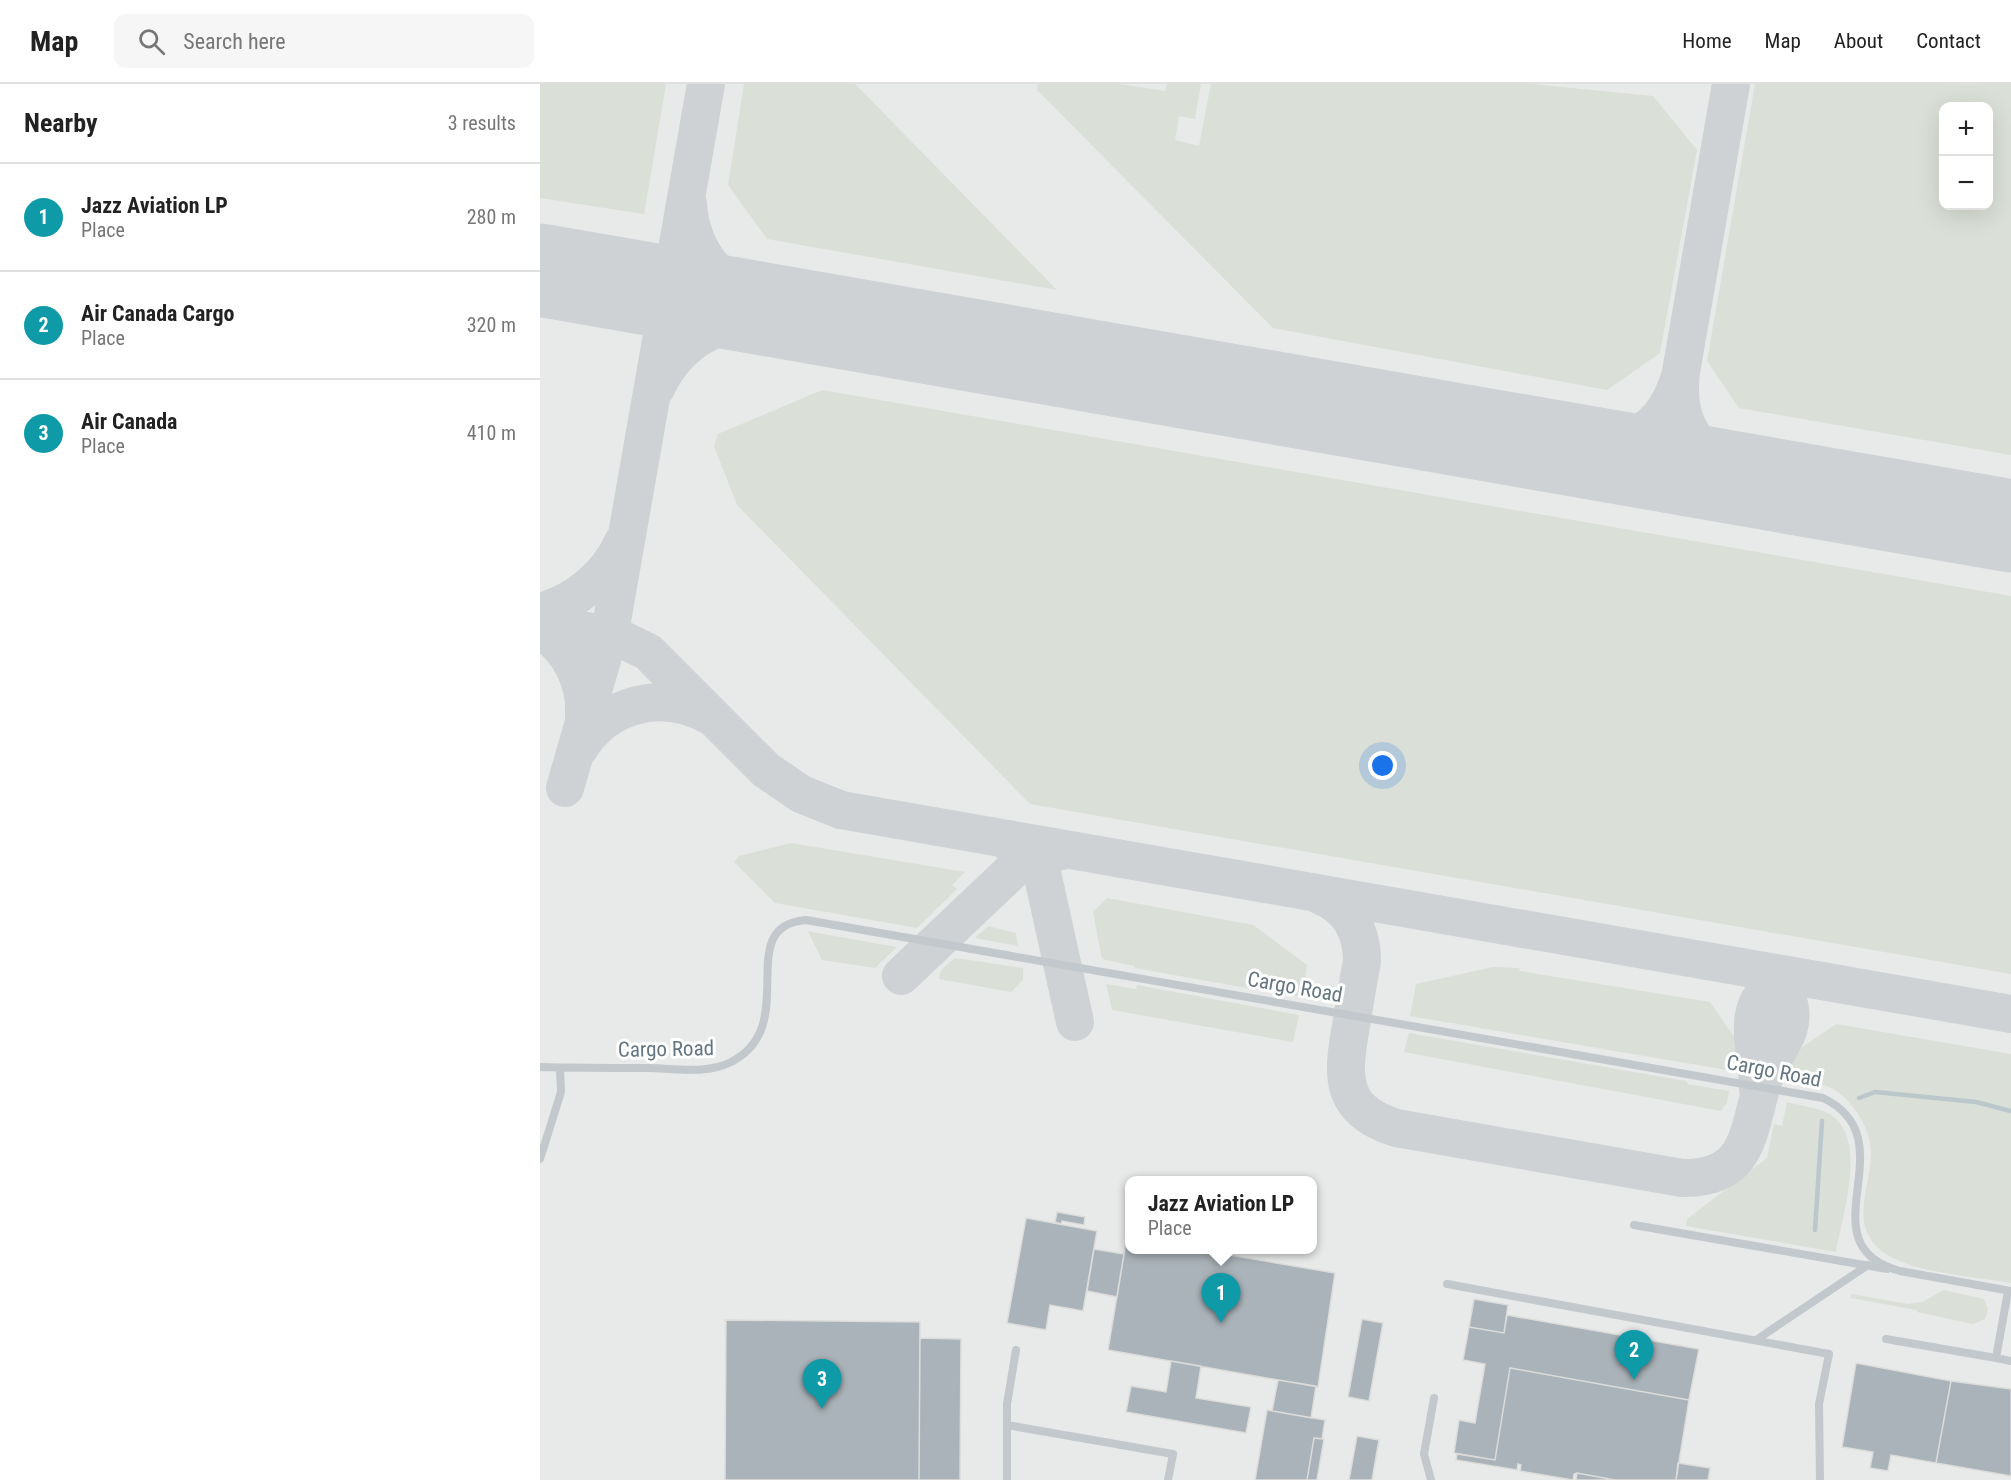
<!DOCTYPE html>
<html lang="en">
<head>
<meta charset="utf-8">
<style>
	:root { --surface:#fff; --page:#f6f6f6; --text:#222; --muted:#767676; --line:#e0e0e0; --accent:#e4572e }
	body { margin:0; font-family:"Roboto Condensed",sans-serif; background:var(--page); color:var(--text) }
	.controls { position:absolute; right:18px; top:18px; display:grid; overflow:hidden; border-radius:12px; box-shadow:0 6px 24px #0002 }
	.controls button { width:54px; height:54px; display:grid; place-items:center; padding:0; border:0; border-bottom:2px solid var(--line); background:var(--surface); color:var(--text); font:30px sans-serif }
	.you { position:absolute; left:843px; top:682px; width:21px; height:21px; margin:-15px; border:4px solid #fff; border-radius:50%; background:#1a73e8; box-shadow:0 0 0 9px #1a73e833 }
	.badge { display:grid; place-items:center; width:39px; height:39px; border-radius:50%; background:var(--accent); color:#fff; font-size:20px; font-weight:700 }
	.pin { position:absolute; translate:-50% -50px; filter:drop-shadow(0 2px 3px #0008) }
	.pin::after { content:''; position:absolute; top:32px; width:21px; height:18px; background:inherit; clip-path:polygon(0 0,100% 0,50% 100%) }
	.popup { position:absolute; left:585px; top:1092px; width:192px; height:78px; box-sizing:border-box; display:grid; place-content:center; border-radius:12px; background:var(--surface); filter:drop-shadow(0 2px 4px #0005); font-size:20px; white-space:nowrap; color:var(--muted) }
	.popup b { font-size:22px; color:var(--text) }
	.popup::after { content:''; position:absolute; left:50%; top:100%; margin-left:-12px; border:12px solid transparent; border-top-color:var(--surface) }
	.list { margin:0; padding:0; list-style:none }
	h2 { display:flex; justify-content:space-between; align-items:center; height:78px; margin:0; padding:0 24px; font-size:26px }
	h2 small { font-size:20px; font-weight:400; color:var(--muted) }
	.list li { display:grid; grid-template-columns:39px 1fr auto; gap:18px; align-items:center; box-sizing:border-box; height:108px; padding:0 24px; border-top:2px solid var(--line) }
	.list b { display:block; font-size:22px; white-space:nowrap }
	.list p { margin:0; font-size:20px; white-space:nowrap; color:var(--muted) }
	.list em { font-size:20px; font-style:normal; color:var(--muted) }
	.icon { flex:none; width:33px; height:33px; fill:none; stroke:currentColor; stroke-width:2; stroke-linecap:round; stroke-linejoin:round }
	.map { position:relative; flex:none; width:1471px; height:1396px; overflow:hidden }
	header { display:flex; align-items:center; gap:36px; box-sizing:border-box; height:84px; padding:0 30px; background:var(--surface); border-bottom:2px solid var(--line) }
	header strong { font-size:28px }
	nav { display:flex; gap:33px; margin-inline-start:auto; font-size:21px }
	.search { width:420px; height:54px; background:var(--page); display:flex; align-items:center; gap:15px; box-sizing:border-box; padding:0 21px; border-radius:12px; color:var(--muted); font-size:22px }
	main { display:flex }
	aside { flex:1; background:var(--surface) }
	.map>svg:first-child { display:block }
	.built { fill:#e8e9e9; fill-rule:evenodd }
	.green { fill:#dadfd7; fill-rule:evenodd }
	.lines { fill:none; stroke-linecap:round; stroke-linejoin:round }
	.stream { stroke:#bbc7cb; stroke-width:4.5 }
	.taxiway { stroke:#ced2d4; stroke-width:38 }
	.runway { stroke:#ced2d4; stroke-width:93 }
	.building { fill:#aab3b9; stroke:#dcdcda; stroke-width:1.5 }
	.lane { stroke:#c3c8cc; stroke-width:8 }
	.labels { text-anchor:middle; dominant-baseline:central; stroke-width:6; stroke-linejoin:round; paint-order:stroke }
	.street-label { font-size:21px; fill:#657683; stroke:#fff }
</style>
</head>
<body>
<header>
<strong>Map</strong>
<div class="search"><svg class="icon" aria-label="search" viewBox="0 0 24 24"><circle cx="10" cy="10" r="6"/><path d="M15 15l6 6"/></svg>Search here</div>
<nav><a>Home</a><a>Map</a><a>About</a><a>Contact</a></nav>
</header>
<main>
<aside>
<h2>Nearby<small>3 results</small></h2>
<ul class="list">
<li><span class="badge" style="background:#0f9aa8">1</span><div><b>Jazz Aviation LP</b><p>Place</p></div><em>280 m</em></li>
<li><span class="badge" style="background:#0f9aa8">2</span><div><b>Air Canada Cargo</b><p>Place</p></div><em>320 m</em></li>
<li><span class="badge" style="background:#0f9aa8">3</span><div><b>Air Canada</b><p>Place</p></div><em>410 m</em></li>
</ul>
</aside>
<div class="map">
<svg width="1471" height="1396" viewBox="0 0 1471 1396">
	<rect width="100%" height="100%" fill="#fafaf8"/>
	<path class="built" d="M 0,0 L 1471,0 L 1471,1396 L 0,1396 ZM 1404,22 L 1448,22 L 1448,122 L 1404,122 ZM 590,1096 L 772,1096 L 772,1166 L 590,1166 Z"/>
	<path class="green" d="M 0,0 L 126,0 L 104,130 L 0,114 Z
		M 204,0 L 315,0 L 517,206 L 227,155 L 188,101 Z
		M 498,0 L 579,0 L 625,7 L 627,0 L 661,0 L 655,35 L 639,32 L 635,56 L 659,62 L 671,0 L 991,0 L 1113,12 L 1157,66 L 1120,269 L 1067,306 L 733,244 L 497,6 Z
		M 1215,0 L 1471,0 L 1471,371 L 1199,324 L 1167,277 ZM 1404,22 L 1448,22 L 1448,122 L 1404,122 Z
		M 282,306 L 1471,512 L 1471,890 L 490,720 L 197,421 L 174,362 L 178,350 Z
		M 251,759 L 425,788 L 412,801 L 417,805 L 377,844 L 235,819 L 194,778 L 199,772 Z
		M 567,814 L 713,841 L 767,881 L 763,912 L 751,912 L 595,884 L 594,882 L 562,875 L 553,828 Z
		M 448,842 L 476,849 L 478,862 L 435,854 Z
		M 268,847 L 277,849 L 357,863 L 335,884 L 282,876 Z
		M 415,874 L 483,884 L 483,896 L 471,908 L 399,895 L 401,886 Z
		M 953,883 L 979,884 L 980,887 L 1170,918 L 1197,957 L 1193,987 L 870,932 L 876,900 Z
		M 566,900 L 596,905 L 597,901 L 759,931 L 753,958 L 572,926 Z
		M 1296,940 L 1471,970 L 1471,1199 C 1434,1192 1362,1189 1336,1162 C 1311,1136 1331,1100 1331,1070 C 1332,1045 1311,1013 1289,1003 C 1277,998 1261,996 1248,994 L 1255,968 Z
		M 869,949 L 1146,997 L 1148,1000 L 1189,1007 L 1187,1019 L 1181,1027 L 864,968 Z
		M 1247,1018 C 1262,1022 1283,1024 1295,1034 C 1326,1061 1302,1133 1296,1168 L 1146,1142 L 1147,1135 L 1227,1074 L 1234,1040 L 1242,1042 Z
		M 1404,1206 L 1444,1215 L 1448,1225 L 1445,1235 L 1433,1240 L 1377,1228 L 1377,1226 L 1311,1214 L 1311,1210 L 1368,1220 L 1382,1218 Z"/>
	<g class="lines">
		<path class="stream" d="M 1319,1014 L 1335,1008 L 1436,1018 L 1471,1027
			M 1275,1146 L 1282,1037"/>
		<path class="taxiway" d="M 1191,0 L 1141,288 C 1132,365 1184,386 1247,403
			M 148,120 C 152,181 194,211 249,227
			M 116,304 C 146,239 203,232 266,232
			M 1005,361 C 1071,365 1120,363 1141,289
			M 0,528 C 36,518 68,492 83,458
			M 0,539 L 75,552 L 108,568 L 226,686 L 261,710 L 301,726 L 1471,930
			M 0,546 C 29,564 46,597 44,631
			M 38,666 C 66,619 122,605 170,632
			M 25,704 L 70,548 L 166,0
			M 470,760 L 492,776 L 503,793 L 535,938
			M 779,811 C 808,822 822,846 822,877 C 818,899 814,921 811,942 C 802,992 799,1026 856,1044 L 1142,1094 C 1214,1095 1207,1042 1225,992 C 1231,976 1242,962 1248,947 C 1257,919 1240,894 1214,886
			M 361,892 L 476,783 L 493,773 L 522,767
			M 1218,1005 C 1219,971 1199,928 1231,903 C 1240,897 1251,894 1262,894"/>
		<path class="runway" d="M 0,186 L 1471,442"/>
	</g>
	<path class="building" d="M 517,1128 L 545,1133 L 544,1141 L 522,1137 L 521,1140 L 515,1138 Z
		M 486,1134 L 557,1147 L 543,1227 L 510,1221 L 506,1246 L 467,1239 Z
		M 590,1153 L 590,1166 L 660,1166 L 795,1189 L 778,1303 L 568,1266 L 586,1158 Z
		M 554,1165 L 584,1170 L 577,1213 L 547,1207 Z
		M 934,1215 L 968,1221 L 964,1249 L 929,1243 Z
		M 967,1231 L 1159,1265 L 1149,1316 L 970,1284 L 955,1376 L 914,1369 L 919,1336 L 935,1339 L 945,1280 L 923,1276 L 929,1243 L 964,1249 Z
		M 822,1235 L 843,1239 L 829,1317 L 808,1313 Z
		M 186,1236 L 380,1238 L 379,1396 L 185,1396 Z
		M 380,1254 L 421,1255 L 420,1396 L 379,1396 Z
		M 631,1277 L 661,1282 L 656,1314 L 711,1323 L 706,1349 L 586,1328 L 591,1302 L 626,1308 Z
		M 1316,1279 L 1411,1297 L 1396,1379 L 1351,1371 L 1348,1387 L 1330,1384 L 1333,1368 L 1302,1363 Z
		M 970,1284 L 1149,1316 L 1136,1396 L 1075,1396 L 1037,1389 L 1034,1390 L 1033,1396 L 980,1387 L 981,1381 L 978,1380 L 977,1386 L 916,1376 L 917,1370 L 955,1376 Z
		M 738,1296 L 776,1302 L 771,1334 L 732,1327 Z
		M 1411,1297 L 1471,1305 L 1471,1392 L 1396,1379 Z
		M 727,1326 L 785,1336 L 782,1355 L 774,1354 L 767,1396 L 715,1396 Z
		M 817,1352 L 839,1356 L 832,1396 L 809,1396 Z
		M 774,1354 L 784,1355 L 777,1396 L 767,1396 Z
		M 1138,1379 L 1170,1384 L 1168,1396 L 1136,1396 Z
		M 1037,1389 L 1075,1396 L 1036,1396 Z"/>
	<g class="lines">
		<path class="lane" d="M 0,983 C 37,984 73,984 110,984 C 136,985 168,990 191,978 C 263,942 191,842 266,836 L 1283,1014 C 1371,1056 1261,1160 1360,1187 L 1471,1207
			M 0,1075 L 21,1008 L 20,984
			M 1094,1141 L 1347,1185
			M 907,1200 L 1289,1270 L 1279,1320 L 1280,1396
			M 1468,1207 L 1456,1274 L 1471,1277
			M 1346,1255 L 1456,1274
			M 1216,1256 L 1328,1181
			M 467,1341 L 633,1370 L 628,1396
			M 467,1396 L 467,1320 L 476,1266
			M 891,1396 L 884,1370 L 894,1314"/>
	</g>
	<g class="labels">
		<g class="street-label">
			<text transform="translate(755 903) rotate(10)">Cargo Road</text>
			<text transform="translate(126 965) rotate(-1)">Cargo Road</text>
			<text transform="translate(1234 987) rotate(11)">Cargo Road</text>
		</g>
	</g>
</svg>
<div class="controls">
<button>+</button>
<button>−</button>
</div>
<div class="you"></div>
<div class="pin badge" style="left:681px;top:1239px;background:#0f9aa8">1</div>
<div class="popup"><b>Jazz Aviation LP</b>Place</div>
<div class="pin badge" style="left:1094px;top:1296px;background:#0f9aa8">2</div>
<div class="pin badge" style="left:282px;top:1325px;background:#0f9aa8">3</div>
</div>
</main>
</body>
</html>
